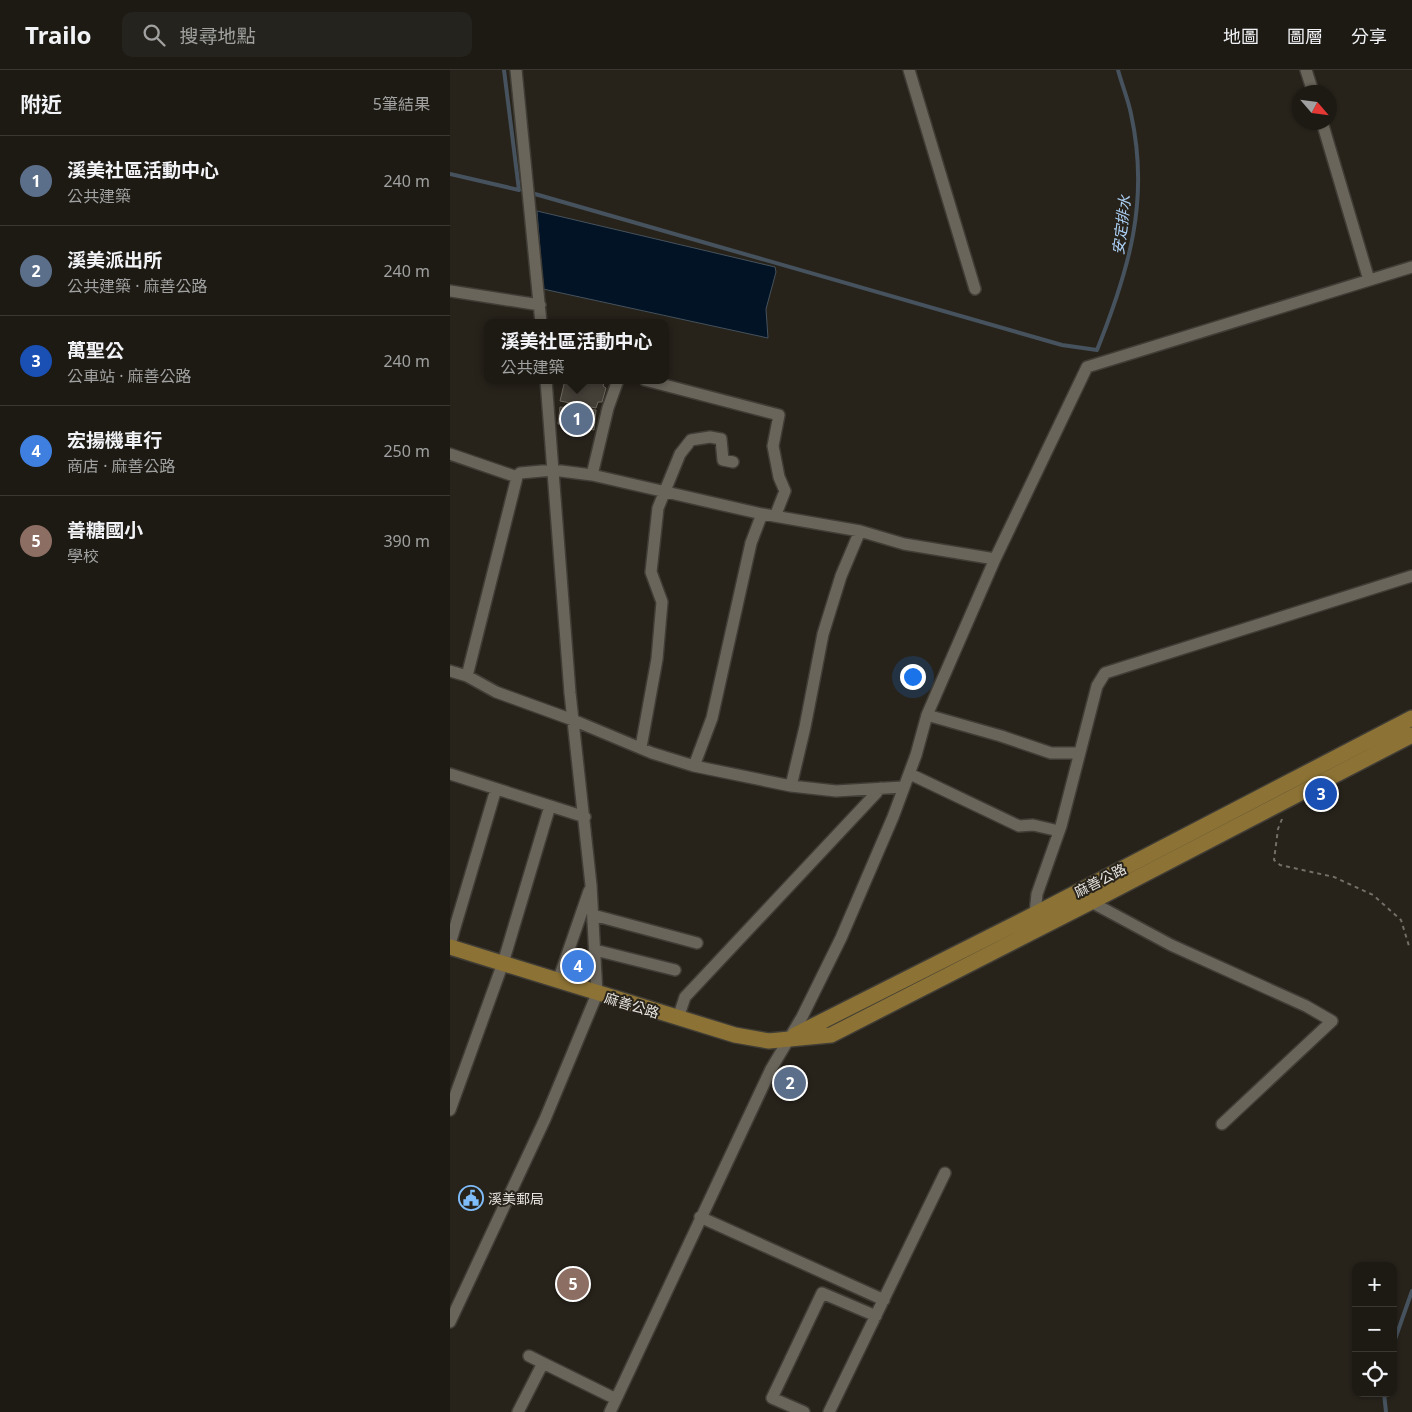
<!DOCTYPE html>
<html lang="zh-TW">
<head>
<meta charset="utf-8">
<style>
	:root { --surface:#1d1a14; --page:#25231d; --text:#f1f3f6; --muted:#a0a1a0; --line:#3b3834; --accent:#7fbdfa }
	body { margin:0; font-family:"Noto Sans","Noto Sans TC",sans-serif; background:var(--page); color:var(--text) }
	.controls { position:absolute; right:15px; bottom:15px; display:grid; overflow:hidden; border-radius:10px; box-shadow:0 1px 4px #0004 }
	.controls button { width:45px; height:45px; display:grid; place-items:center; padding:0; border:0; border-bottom:1px solid var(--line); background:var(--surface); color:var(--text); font:25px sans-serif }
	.compass { position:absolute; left:842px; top:15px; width:45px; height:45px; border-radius:50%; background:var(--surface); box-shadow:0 1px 4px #0004; rotate:118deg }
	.you { position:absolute; left:462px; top:606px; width:18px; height:18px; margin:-12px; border:4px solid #fff; border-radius:50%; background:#1a73e8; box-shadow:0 0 0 8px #1a73e833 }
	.badge { display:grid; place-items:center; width:32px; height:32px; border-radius:50%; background:var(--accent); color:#fff; font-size:16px; font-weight:700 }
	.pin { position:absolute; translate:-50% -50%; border:2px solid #fff; box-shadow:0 1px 5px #0006 }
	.popup { position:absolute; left:34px; top:249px; width:185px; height:65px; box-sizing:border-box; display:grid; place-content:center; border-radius:10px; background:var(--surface); filter:drop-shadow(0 1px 4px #0005); font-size:16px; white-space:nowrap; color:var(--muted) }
	.popup b { font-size:19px; color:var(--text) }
	.popup::after { content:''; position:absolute; left:50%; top:100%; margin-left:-10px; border:10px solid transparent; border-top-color:var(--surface) }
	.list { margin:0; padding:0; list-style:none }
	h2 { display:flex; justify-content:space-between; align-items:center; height:65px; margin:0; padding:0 20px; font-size:21px }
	h2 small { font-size:16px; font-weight:400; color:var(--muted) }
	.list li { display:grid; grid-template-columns:32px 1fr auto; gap:15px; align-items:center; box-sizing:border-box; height:90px; padding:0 20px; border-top:1px solid var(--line) }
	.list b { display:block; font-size:19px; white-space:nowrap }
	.list p { margin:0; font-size:16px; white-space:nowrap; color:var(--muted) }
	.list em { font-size:16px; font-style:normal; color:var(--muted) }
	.icon { flex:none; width:28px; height:28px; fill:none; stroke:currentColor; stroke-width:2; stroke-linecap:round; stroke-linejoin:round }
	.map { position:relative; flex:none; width:962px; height:1342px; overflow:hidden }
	header { display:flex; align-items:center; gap:30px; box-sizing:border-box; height:70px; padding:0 25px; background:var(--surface); border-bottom:1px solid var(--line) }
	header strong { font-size:24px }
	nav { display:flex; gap:28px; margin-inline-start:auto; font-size:18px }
	.search { width:350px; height:45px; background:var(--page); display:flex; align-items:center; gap:12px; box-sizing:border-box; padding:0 18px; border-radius:10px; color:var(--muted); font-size:19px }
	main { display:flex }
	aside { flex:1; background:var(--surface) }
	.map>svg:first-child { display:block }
	.water { fill:#011325; stroke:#46525d }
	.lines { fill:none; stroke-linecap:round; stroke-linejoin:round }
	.stream { stroke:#46525d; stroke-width:4 }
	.building { fill:#443f37; stroke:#6c675e }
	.minor-casing { stroke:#403d36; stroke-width:14 }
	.major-casing { stroke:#403d36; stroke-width:18 }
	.path { stroke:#726e68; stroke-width:2; stroke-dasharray:4 4; stroke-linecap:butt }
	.minor { stroke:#6a655b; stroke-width:11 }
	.major { stroke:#8c7234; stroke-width:15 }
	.labels { text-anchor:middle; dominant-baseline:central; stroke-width:4; stroke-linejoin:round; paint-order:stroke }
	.street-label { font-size:14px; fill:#e8e5e0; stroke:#27231b }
	.poi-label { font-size:14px; fill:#e8e5e0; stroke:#27231b; text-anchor:start }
	.water-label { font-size:15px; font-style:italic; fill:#acd0f5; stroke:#27231b }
</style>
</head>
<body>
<header>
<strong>Trailo</strong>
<div class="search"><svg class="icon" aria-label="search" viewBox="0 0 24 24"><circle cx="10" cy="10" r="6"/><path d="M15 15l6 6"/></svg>搜尋地點</div>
<nav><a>地圖</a><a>圖層</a><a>分享</a></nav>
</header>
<main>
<aside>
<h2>附近<small>5筆結果</small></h2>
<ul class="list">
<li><span class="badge" style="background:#5c6f8a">1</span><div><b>溪美社區活動中心</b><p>公共建築</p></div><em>240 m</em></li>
<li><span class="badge" style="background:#5c6f8a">2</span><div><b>溪美派出所</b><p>公共建築 · 麻善公路</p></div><em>240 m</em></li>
<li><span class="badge" style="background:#1a4fb4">3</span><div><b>萬聖公</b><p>公車站 · 麻善公路</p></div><em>240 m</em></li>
<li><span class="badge" style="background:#3f7fe0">4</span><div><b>宏揚機車行</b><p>商店 · 麻善公路</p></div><em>250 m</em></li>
<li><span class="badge" style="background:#8d6e63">5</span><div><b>善糖國小</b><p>學校</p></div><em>390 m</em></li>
</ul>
</aside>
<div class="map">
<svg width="962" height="1342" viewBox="0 0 962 1342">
	<rect width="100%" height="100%" fill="#27231b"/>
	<path class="water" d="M 87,141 L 325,197 L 326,202 L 316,239 L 318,268 L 93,219 Z"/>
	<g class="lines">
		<path class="stream" d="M 0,104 L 69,120 L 54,0
			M 85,124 L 612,275 L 647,280 C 679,200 700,130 681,44 C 678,29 672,15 668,0
			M 943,1275 L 962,1221
			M 934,1323 L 936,1342"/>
	</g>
	<path class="building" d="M 115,310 L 154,313 L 153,316 L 156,318 L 152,332 L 148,332 L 146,338 L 110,331 Z
		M 110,337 L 146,340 L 144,360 L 108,354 Z"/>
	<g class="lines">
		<defs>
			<path id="minor" d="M 66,0 L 91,253
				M 459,0 L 525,219
				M 856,0 L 863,22
				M 872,52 L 919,210
				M 0,221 L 90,235
				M 195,310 L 329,345 L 323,376 L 329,407 L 335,421 L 326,444
				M 0,384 L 67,407 L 70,403 L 103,400 L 142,405 L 312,444 L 410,461 L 454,474 L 545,489
				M 142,405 L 158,338 L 168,310
				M 0,601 L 17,606 L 46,622 L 123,650 L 202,683 L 244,696 L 341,716 L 386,721 L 453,717
				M 17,606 L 67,407
				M 477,645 L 551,666 L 601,683 L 629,683
				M 191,677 L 207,589 L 212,532 L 201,502 L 208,438 L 230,384 L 241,370 L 260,367 L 271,369 L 273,390 L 283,392
				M 244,696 L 262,648 L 301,473 L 312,444
				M 0,704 L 135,747
				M 460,704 L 569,756 L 583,755 L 609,761
				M 341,716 L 355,657 L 373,564 L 391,506 L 410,461
				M 641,832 L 721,875 L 856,936 L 882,951 L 772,1054
				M 143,845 L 247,873
				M 588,850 L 585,844 L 587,824 L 611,756 L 647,616 L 655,603 L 962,506
				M 0,874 L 46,719
				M 145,880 L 225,900
				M 108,911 L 139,821
				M 228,948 L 235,927 L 431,718
				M 0,1040 L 53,893 L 100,736
				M 250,1147 L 434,1230
				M 0,1252 L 95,1049 L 147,924 L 141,815 L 120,623 L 96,310
				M 79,1286 L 93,1293
				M 68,1342 L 93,1293 L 166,1329
				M 160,1342 L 321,999 L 352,947 L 391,868 L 443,747 L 466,685 L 477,645 L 545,489 L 637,297 L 962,197
				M 354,1342 L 322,1328 L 372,1223 L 426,1246
				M 379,1342 L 495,1103"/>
			<path id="major" d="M 0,877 L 285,965 L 319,971 L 381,965 L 641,832 L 962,665
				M 345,965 L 585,844 L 962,648"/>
		</defs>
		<use href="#minor" class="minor-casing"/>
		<use href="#major" class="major-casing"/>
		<path class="path" d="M 832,749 L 828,759 L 824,790 L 830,795 L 884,807 L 923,825 L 951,850 L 959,876"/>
		<use href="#minor" class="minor"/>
		<use href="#major" class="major"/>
	</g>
	<defs>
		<symbol id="civic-ring" viewBox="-11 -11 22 22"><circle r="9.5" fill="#27231b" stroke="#7fbdfa" stroke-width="1.5"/><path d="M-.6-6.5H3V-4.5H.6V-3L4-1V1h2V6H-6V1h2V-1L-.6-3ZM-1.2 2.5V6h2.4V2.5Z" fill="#7fbdfa"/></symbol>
	</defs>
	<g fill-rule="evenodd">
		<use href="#civic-ring" x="7" y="1114" width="28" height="28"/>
	</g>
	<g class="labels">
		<g class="street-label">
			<text transform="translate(650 810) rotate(-27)">麻善公路</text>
			<text transform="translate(182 935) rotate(17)">麻善公路</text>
		</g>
		<g class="poi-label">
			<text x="38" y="1128">溪美郵局</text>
		</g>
		<g class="water-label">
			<text transform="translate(671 155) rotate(-83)">安定排水</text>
		</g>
	</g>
</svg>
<div class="controls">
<button>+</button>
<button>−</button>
<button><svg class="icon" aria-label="locate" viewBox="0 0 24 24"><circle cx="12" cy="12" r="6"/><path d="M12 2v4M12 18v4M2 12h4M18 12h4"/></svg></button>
</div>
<svg class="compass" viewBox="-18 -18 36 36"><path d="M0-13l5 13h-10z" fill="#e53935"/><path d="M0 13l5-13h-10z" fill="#a0a1a0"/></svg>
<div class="you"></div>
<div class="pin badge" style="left:127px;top:349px;background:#5c6f8a">1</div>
<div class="popup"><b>溪美社區活動中心</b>公共建築</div>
<div class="pin badge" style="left:340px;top:1013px;background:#5c6f8a">2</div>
<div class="pin badge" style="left:871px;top:724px;background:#1a4fb4">3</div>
<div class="pin badge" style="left:128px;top:896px;background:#3f7fe0">4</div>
<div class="pin badge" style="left:123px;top:1214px;background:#8d6e63">5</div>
</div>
</main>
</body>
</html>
